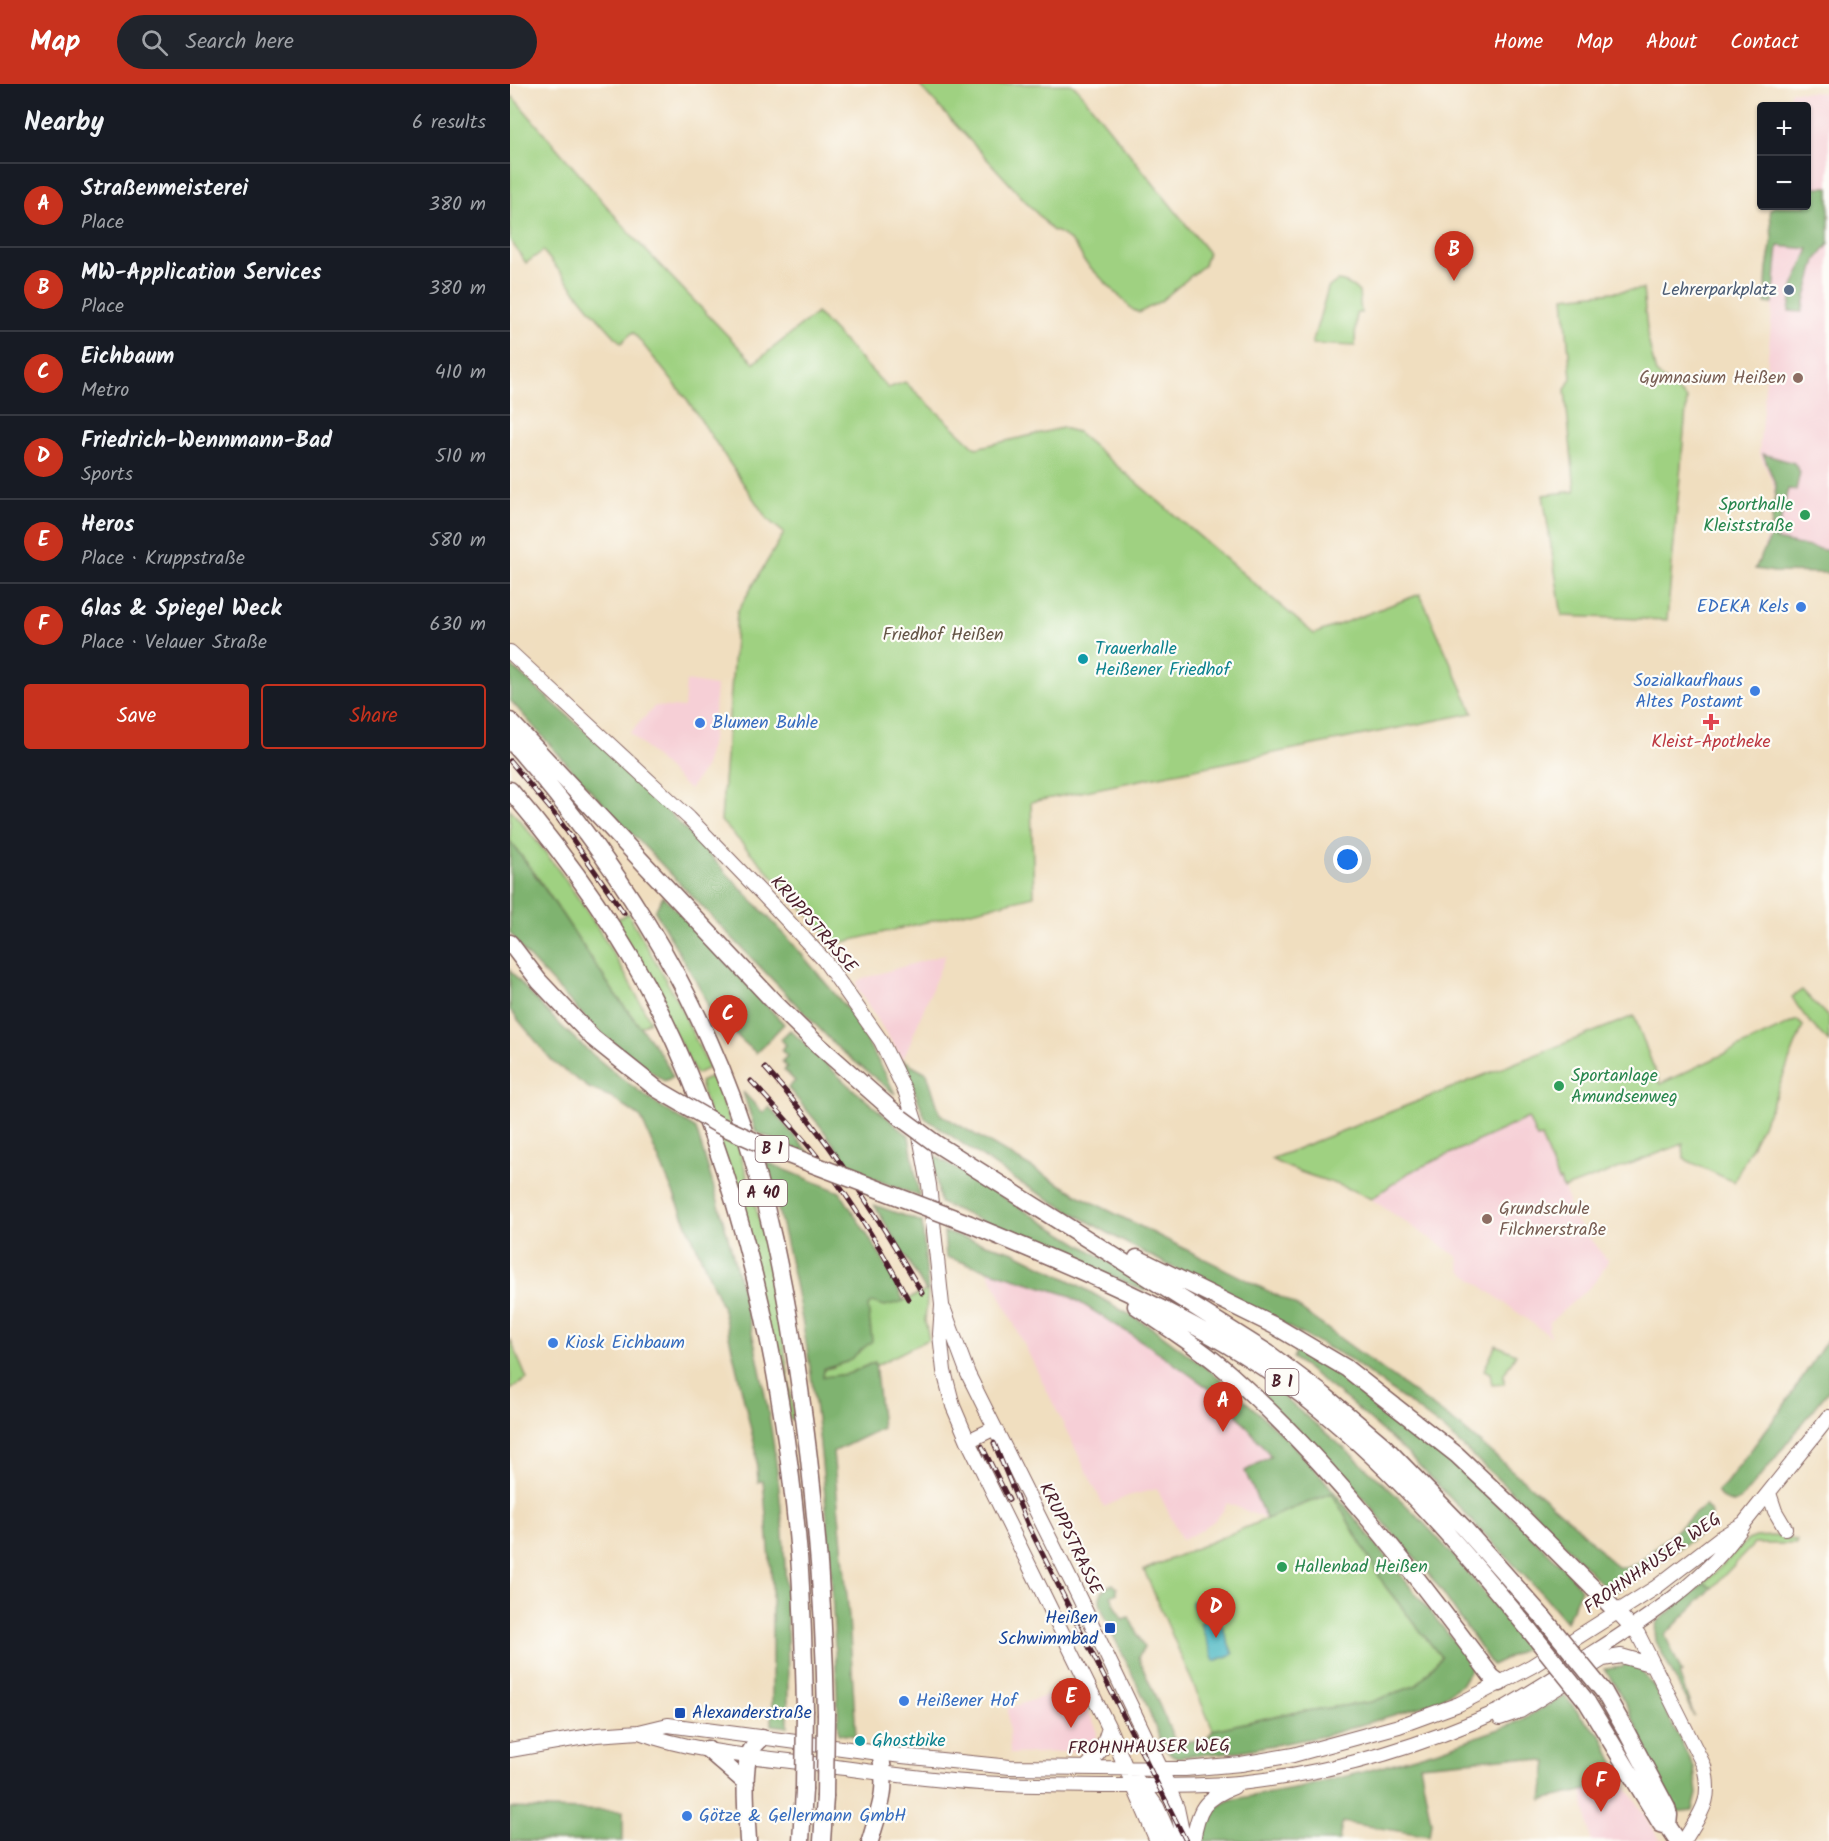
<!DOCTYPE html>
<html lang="en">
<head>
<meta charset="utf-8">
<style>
	:root { --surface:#171b24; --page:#20242c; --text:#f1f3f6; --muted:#9ea1a6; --line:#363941; --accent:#c8321e }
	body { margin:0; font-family:Kalam,sans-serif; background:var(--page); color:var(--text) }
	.controls { position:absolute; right:18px; top:18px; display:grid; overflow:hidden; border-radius:6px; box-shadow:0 2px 4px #0004 }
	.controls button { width:54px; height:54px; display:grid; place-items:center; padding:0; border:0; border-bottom:2px solid var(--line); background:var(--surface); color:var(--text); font:30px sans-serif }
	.you { position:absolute; left:838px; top:776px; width:21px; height:21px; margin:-15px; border:4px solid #fff; border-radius:50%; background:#1a73e8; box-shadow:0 0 0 9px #1a73e833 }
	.badge { display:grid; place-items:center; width:39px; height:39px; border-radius:50%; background:var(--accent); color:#fff; font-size:20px; font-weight:700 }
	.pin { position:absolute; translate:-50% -50px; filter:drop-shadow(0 2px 3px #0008) }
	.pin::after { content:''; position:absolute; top:32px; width:21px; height:18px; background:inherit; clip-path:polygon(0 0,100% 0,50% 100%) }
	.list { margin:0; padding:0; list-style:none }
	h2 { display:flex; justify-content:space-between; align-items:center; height:78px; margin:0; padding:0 24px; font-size:26px }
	h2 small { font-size:20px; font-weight:400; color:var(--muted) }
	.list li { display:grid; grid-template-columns:39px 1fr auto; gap:18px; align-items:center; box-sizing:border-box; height:84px; padding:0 24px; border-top:2px solid var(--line) }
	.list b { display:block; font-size:22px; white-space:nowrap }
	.list p { margin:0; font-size:20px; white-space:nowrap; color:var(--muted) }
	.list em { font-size:20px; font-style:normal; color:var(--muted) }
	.actions { display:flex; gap:12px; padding:18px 24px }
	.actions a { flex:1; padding:14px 0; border:2px solid var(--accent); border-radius:6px; text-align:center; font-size:21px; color:var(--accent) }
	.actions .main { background:var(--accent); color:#fff }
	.icon { flex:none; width:33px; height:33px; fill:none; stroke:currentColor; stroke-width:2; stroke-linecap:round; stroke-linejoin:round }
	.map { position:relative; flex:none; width:1319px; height:1757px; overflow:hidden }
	header { display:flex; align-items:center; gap:36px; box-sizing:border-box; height:84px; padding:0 30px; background:var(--accent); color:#fff }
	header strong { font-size:28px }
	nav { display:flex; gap:33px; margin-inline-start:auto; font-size:21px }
	.search { width:420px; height:54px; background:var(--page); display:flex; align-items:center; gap:15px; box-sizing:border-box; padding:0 21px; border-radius:33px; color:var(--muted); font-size:22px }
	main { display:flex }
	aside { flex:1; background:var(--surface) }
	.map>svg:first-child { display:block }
	.built { fill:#f6cfd6 }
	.green { fill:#9fd181; stroke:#747856; stroke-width:1.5 }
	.forest { fill:#7fb36f; stroke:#64694d; stroke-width:1.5 }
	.water { fill:#49b7c3; stroke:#4a6b77; stroke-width:1.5 }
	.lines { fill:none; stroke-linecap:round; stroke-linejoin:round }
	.secondary-casing { stroke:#84625f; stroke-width:16 }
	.highway-casing { stroke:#84625f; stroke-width:19 }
	.secondary { stroke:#fff; stroke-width:14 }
	.highway { stroke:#fff; stroke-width:16 }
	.rail-casing { stroke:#4a1f2b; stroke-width:5 }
	.rail { stroke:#fdfcf7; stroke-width:3; stroke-dasharray:9; stroke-linecap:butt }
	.highway-bridge-casing { stroke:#84625f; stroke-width:19; stroke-linecap:butt }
	.highway-bridge { stroke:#fff; stroke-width:16 }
	.service-dot { fill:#5c6f8a; stroke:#fdfcf7; stroke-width:2 }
	.education-dot { fill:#8d6e63; stroke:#fdfcf7; stroke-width:2 }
	.leisure-dot { fill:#2e9e5b; stroke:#fdfcf7; stroke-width:2 }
	.shop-dot { fill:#3f7fe0; stroke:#fdfcf7; stroke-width:2 }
	.culture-dot { fill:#0f9aa8; stroke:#fdfcf7; stroke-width:2 }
	.health-dot { fill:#e0444e; stroke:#fdfcf7; stroke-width:2 }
	.transit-dot { fill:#1a4fb4; stroke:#fdfcf7; stroke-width:2 }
	.labels { text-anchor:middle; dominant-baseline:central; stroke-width:4.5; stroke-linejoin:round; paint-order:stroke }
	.shield { fill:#fdfcf7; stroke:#806168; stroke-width:1.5 }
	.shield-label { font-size:16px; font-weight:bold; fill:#4a1f2b }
	.service-label { font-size:18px; fill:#4e5e75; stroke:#fdfcf7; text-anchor:end }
	.education-label { font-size:18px; fill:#785e54; stroke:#fdfcf7; text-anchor:end }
	.leisure-label { font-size:18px; fill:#27864d; stroke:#fdfcf7; text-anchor:start }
	.shop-label { font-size:18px; fill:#366cbe; stroke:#fdfcf7; text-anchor:start }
	.park-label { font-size:18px; fill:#645445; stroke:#fdfcf7 }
	.culture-label { font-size:18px; fill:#0d838f; stroke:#fdfcf7; text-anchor:start }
	.health-label { font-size:18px; fill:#be3a42; stroke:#fdfcf7 }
	.street-label { font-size:18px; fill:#4a1f2b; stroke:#fdfcf7 }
	.transit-label { font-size:18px; fill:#164399; stroke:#fdfcf7; text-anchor:end }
</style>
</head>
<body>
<header>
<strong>Map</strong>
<div class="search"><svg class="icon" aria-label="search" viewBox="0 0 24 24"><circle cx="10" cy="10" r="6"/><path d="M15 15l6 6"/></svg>Search here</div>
<nav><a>Home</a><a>Map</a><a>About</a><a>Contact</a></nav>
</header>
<main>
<aside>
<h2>Nearby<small>6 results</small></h2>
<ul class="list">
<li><span class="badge">A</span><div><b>Straßenmeisterei</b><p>Place</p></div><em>380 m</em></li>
<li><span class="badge">B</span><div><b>MW-Application Services</b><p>Place</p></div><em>380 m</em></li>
<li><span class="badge">C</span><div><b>Eichbaum</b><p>Metro</p></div><em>410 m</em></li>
<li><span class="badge">D</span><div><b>Friedrich-Wennmann-Bad</b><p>Sports</p></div><em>510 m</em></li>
<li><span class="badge">E</span><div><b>Heros</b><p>Place · Kruppstraße</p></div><em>580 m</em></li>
<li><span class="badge">F</span><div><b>Glas &amp; Spiegel Weck</b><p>Place · Velauer Straße</p></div><em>630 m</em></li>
</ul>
<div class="actions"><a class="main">Save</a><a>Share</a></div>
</aside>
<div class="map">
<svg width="1319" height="1757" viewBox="0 0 1319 1757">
	<rect width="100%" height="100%" fill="#fdfcf7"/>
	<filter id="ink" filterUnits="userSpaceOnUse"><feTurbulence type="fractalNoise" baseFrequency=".0167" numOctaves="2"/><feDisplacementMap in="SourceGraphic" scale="12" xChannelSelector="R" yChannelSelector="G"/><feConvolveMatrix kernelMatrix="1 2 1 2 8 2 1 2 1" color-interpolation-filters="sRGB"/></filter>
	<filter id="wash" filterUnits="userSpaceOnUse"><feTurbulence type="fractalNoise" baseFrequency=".008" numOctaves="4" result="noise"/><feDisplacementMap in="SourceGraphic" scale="24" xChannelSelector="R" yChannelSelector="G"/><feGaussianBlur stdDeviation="1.35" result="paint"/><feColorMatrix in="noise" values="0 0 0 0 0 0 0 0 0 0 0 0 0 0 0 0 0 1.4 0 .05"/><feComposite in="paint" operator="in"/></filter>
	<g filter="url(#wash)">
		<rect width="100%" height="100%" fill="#f0debf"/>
		<path class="built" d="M 1280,7 L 1319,9 L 1319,474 L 1253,467 L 1263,432 L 1264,402 L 1249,368 L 1272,122 L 1296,122 L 1296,22 L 1279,22 Z
			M 176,597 L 206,602 L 202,657 L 194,685 L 179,706 L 120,649 L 145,622 L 174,624 Z
			M 436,870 L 393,976 L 347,903 L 347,898 L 351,895 Z
			M 1019,1034 L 1028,1054 L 1030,1053 L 1047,1096 L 1050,1096 L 1059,1117 L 1057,1126 L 1098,1177 L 1089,1193 L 1082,1201 L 1040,1238 L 1038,1246 L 1041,1253 L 951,1187 L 948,1173 L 861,1115 L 900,1088 Z
			M 477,1185 L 558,1211 L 638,1261 L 715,1316 L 822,1409 L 756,1435 L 717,1419 L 714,1426 L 705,1436 L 690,1447 L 672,1456 L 647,1405 L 618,1412 L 594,1423 Z
			M 567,1602 L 587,1646 L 586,1655 L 581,1663 L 577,1667 L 500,1670 L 498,1624 Z
			M 1113,1698 L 1151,1757 L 1081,1757 L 1072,1707 Z"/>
		<path class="green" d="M 408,0 L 561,0 L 567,4 L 698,168 L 694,181 L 651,217 L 629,229 L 623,226 L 573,176 C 570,163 554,150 542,146 Z
			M 3,13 L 124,154 L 244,279 L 307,229 L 378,304 L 395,298 L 466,364 L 552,344 L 567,348 L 804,550 L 910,510 L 963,629 L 521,718 L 524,812 L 326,860 L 211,737 L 227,528 L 274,449 L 257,435 L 176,314 L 123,248 L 111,259 L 80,225 L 33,167 L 16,179 L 0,156 L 0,15 Z
			M 827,197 C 836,197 842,201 849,208 L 851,229 L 846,229 L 845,262 L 802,260 L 818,204 Z
			M 1133,205 L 1138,255 L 1146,289 L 1177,315 L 1157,536 L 1052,532 L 1033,411 L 1065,407 L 1055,306 L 1061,294 L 1054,213 Z
			M 0,725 C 56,789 102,862 140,937 L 130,943 L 105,910 L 26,791 L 0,757 Z
			M 118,829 L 166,914 L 199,984 L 186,990 L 106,836 Z
			M 1292,906 L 1319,934 L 1319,958 C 1304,944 1292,931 1282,913 Z
			M 1124,932 L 1150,1000 L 1287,936 L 1293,942 L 1261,1023 L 1224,1098 L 1174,1075 L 1173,1060 L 1053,1105 L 1050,1096 L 1048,1097 L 1031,1053 L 1027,1054 L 1018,1034 L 900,1088 L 861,1115 C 830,1097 792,1093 761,1075 Z
			M 203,992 C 231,1064 252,1137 266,1213 C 274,1253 278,1295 284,1335 L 280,1336 L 190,998 Z
			M 418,1206 L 415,1237 L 419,1255 L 365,1282 L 364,1278 L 338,1290 L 313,1294 L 314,1285 L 324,1283 L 358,1222 L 362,1218 C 384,1224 398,1215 418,1206 Z
			M 0,1255 L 17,1295 L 0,1306 Z
			M 986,1261 L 1006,1270 L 994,1290 L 994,1300 L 982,1301 L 980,1289 L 974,1286 Z
			M 822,1409 L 875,1502 L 931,1573 L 907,1601 L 861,1618 L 774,1630 L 703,1646 L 634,1486 L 756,1435 Z
			M 1263,1452 L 1287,1456 L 1286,1460 L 1244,1460 L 1202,1504 L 1194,1499 L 1238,1456 L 1246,1453 Z"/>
		<path class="forest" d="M 1297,103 L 1319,103 L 1319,160 L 1306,176 L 1292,228 L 1279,227 L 1283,203 L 1299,165 L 1268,162 L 1263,220 L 1255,219 L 1257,184 L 1262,156 L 1260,126 L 1265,122 L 1296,122 Z
			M 1253,370 L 1284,379 L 1290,388 L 1286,406 L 1278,405 L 1266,456 L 1319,467 L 1319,489 L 1264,488 L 1245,485 L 1260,454 L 1266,402 Z
			M 0,581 L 116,683 L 277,853 L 340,928 L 375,989 L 385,1010 L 329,965 L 83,709 L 0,616 Z
			M 0,757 C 38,806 70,859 105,910 C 125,938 149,962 163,993 L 154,997 L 118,971 L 84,943 L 14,868 L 0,848 Z
			M 153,812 L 274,940 L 246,969 L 200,927 L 191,906 L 145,827 Z
			M 0,886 C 54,952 114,1001 186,1045 C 217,1143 244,1243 261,1344 C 277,1442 278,1544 278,1643 L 262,1641 L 262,1499 L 253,1396 L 248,1398 L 246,1367 L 212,1222 L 131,1034 L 101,1013 L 79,1004 L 44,979 L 0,926 Z
			M 280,946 L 338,1001 L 399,1052 L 409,1112 L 343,1087 L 311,1043 L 278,1004 L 285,997 L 274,986 L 277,983 L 272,977 L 277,972 L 271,966 L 276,961 L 271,955 Z
			M 393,976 L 417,989 L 430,1030 L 570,1112 L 782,1219 L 951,1343 L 1068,1443 L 1095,1472 L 1108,1483 L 1119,1483 L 1129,1478 L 1195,1421 L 1202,1430 L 1198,1444 L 1109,1506 L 1100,1509 L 1025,1429 L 932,1344 L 838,1274 L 614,1158 L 509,1098 L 415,1034 Z
			M 233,1008 L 253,1029 L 259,1023 L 302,1072 L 246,1048 Z
			M 422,1070 L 637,1201 L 635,1207 L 430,1119 Z
			M 256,1078 L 330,1108 L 374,1177 L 394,1217 L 375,1222 L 362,1218 L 358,1222 L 362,1257 L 337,1278 L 314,1285 L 313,1293 L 338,1290 L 365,1278 L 372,1344 L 323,1368 L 339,1533 L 346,1652 L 329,1650 C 324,1535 319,1419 303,1305 C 293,1228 276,1153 256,1078 Z
			M 364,1121 L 412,1138 L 418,1206 L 416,1207 Z
			M 434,1148 L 504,1168 L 563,1198 L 644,1245 L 716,1299 L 779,1357 L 812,1393 L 963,1581 L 951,1601 L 926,1618 L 814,1652 L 730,1667 L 667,1673 L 660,1670 L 653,1663 L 634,1614 L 601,1547 L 604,1546 L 601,1541 L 599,1541 C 592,1526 581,1508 603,1500 L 607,1504 L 607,1509 L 601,1512 L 612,1535 L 619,1533 L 634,1564 L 628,1573 L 666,1659 L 697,1655 L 703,1646 L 774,1630 L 861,1618 L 907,1601 L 931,1573 L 875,1502 L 822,1409 L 756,1435 L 735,1387 L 761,1372 L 715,1316 L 638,1261 L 558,1211 L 436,1173 Z
			M 1319,1253 L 1319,1306 L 1255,1387 L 1230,1416 L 1224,1419 L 1213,1415 L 1207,1408 L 1216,1399 L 1271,1326 Z
			M 788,1263 L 827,1284 L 923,1357 L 1057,1487 L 1071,1505 L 1056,1538 L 1033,1511 L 899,1371 L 841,1319 L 783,1274 Z
			M 761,1303 C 807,1341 853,1379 896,1421 C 941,1465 979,1515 1017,1564 L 982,1581 L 926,1499 L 822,1378 L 752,1313 Z
			M 1194,1499 L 1202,1504 L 1155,1551 L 1172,1589 L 1169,1590 L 1184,1632 L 1146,1557 L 1145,1546 L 1147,1538 Z
			M 1115,1578 L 1129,1584 L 1144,1603 L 1184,1684 L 1187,1710 L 1183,1726 L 1164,1728 C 1139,1680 1126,1628 1094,1585 L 1113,1583 Z
			M 1055,1612 L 1075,1637 L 1091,1651 L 1113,1698 L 1032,1716 L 1037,1678 L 1003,1673 L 910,1681 L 921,1738 L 919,1752 L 832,1738 L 829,1757 L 693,1757 L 697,1737 L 705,1725 L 719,1716 L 790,1704 L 864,1685 L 932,1665 L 1001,1641 Z
			M 0,1724 L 113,1727 L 113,1757 L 0,1757 Z"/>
		<path class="water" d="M 700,1510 L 705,1525 L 687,1532 L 681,1518 Z
			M 708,1532 L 723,1570 L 704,1577 L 690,1539 Z"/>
	</g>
	<g filter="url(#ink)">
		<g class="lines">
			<defs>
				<path id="secondary" d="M 0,568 L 179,734 L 262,820 L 314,876 L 371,957 L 396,1009 L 410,1052 L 419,1101 L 432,1221 L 430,1250 L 434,1287 L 443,1322 L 458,1357 L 599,1644 L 647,1757
					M 434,1226 L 458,1290 L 566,1507 L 651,1685 L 667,1724 L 674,1757
					M 458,1357 L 485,1344
					M 1259,1409 L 1265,1427 L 1275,1444
					M 1107,1528 L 1128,1550 L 1194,1682 C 1203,1718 1191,1728 1174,1757
					M 990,1634 L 1010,1627 L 1093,1575 L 1111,1572 L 1143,1581
					M 129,1648 C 184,1669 253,1673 312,1681 C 364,1688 417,1696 470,1699 C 524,1702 579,1702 633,1702 C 668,1702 703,1702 738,1698 C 824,1688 912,1662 991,1626 C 1021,1609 1050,1590 1080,1571 C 1133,1537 1202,1493 1235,1438 L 1319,1333
					M 0,1666 L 86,1651 L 129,1648 L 158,1641 L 392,1672 L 500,1683 L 675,1685 L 731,1680 L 783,1671 L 889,1642 L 949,1620 L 990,1599 L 1022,1582 L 1145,1504 L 1210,1454 L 1233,1440
					M 576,1684 L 592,1665 L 599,1644
					M 629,1698 L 647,1723 L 662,1757
					M 683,1757 C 688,1726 694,1714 724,1703"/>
				<path id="highway" d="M 0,637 L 265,919 L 305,958 L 391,1034
					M 0,656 C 99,767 185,899 232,1041 C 260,1125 277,1211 289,1298 C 305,1408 314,1518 316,1629
					M 0,706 C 56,772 111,849 150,927 C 232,1094 274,1288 289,1472 C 293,1524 294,1575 295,1626
					M 0,859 L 29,897 L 83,954
					M 425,1059 L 758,1269 L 814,1311 L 873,1361 L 954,1444 L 1033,1533
					M 460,1140 C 581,1191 706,1240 808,1324 C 888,1389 955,1468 1020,1547
					M 627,1174 L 765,1242 L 836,1284 L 947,1371 L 1001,1422 L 1107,1528
					M 626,1222 C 658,1244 692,1265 721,1291 C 820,1379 903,1487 982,1593 L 990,1599
					M 1094,1608 L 1115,1645 L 1157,1724 L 1159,1731 L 1158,1742
					M 1077,1618 L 1151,1740 L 1158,1742 L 1168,1757
					M 197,1665 L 236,1699
					M 238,1757 C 237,1735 232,1687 240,1668 C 243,1662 247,1659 252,1654
					M 291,1757 L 294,1706
					M 312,1757 L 315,1713
					M 360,1757 C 371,1720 378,1707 370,1668"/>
			</defs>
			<use href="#secondary" class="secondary-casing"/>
			<use href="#highway" class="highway-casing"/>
			<use href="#secondary" class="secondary"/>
			<use href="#highway" class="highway"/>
			<defs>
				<path id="rail" d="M 0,677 L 47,733 L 114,829
					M 255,984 C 317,1052 366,1129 412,1209
					M 241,997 C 267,1025 294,1054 317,1085 C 348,1126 374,1170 398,1215
					M 484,1359 L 517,1439 L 676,1757
					M 472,1362 L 499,1416"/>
			</defs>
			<use href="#rail" class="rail-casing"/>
			<use href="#rail" class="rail"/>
			<defs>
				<path id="highway-bridge" d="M 83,954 L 147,1005 L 209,1041 L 260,1064 L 460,1140
					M 391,1034 L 425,1059
					M 1033,1533 L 1094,1608
					M 1020,1547 L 1077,1618
					M 294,1706 L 295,1626
					M 315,1713 L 316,1629"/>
			</defs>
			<use href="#highway-bridge" class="highway-bridge-casing"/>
			<use href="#highway-bridge" class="highway-bridge"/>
		</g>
	</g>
	<circle class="service-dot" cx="1279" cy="206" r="6"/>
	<g class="education-dot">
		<circle cx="1288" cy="294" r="6"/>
		<circle cx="977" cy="1135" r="6"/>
	</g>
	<g class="leisure-dot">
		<circle cx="1295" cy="431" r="6"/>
		<circle cx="1049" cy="1002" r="6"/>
		<circle cx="772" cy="1483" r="6"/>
	</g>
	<g class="shop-dot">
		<circle cx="1291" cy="523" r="6"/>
		<circle cx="1245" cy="607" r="6"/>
		<circle cx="190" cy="639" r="6"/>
		<circle cx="43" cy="1259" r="6"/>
		<circle cx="394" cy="1617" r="6"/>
		<circle cx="177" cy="1732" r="6"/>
	</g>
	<g class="culture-dot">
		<circle cx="573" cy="575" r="6"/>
		<circle cx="350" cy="1657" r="6"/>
	</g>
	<path class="health-dot" d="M1198 629h6v6h6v6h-6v6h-6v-6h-6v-6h6z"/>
	<g class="transit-dot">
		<rect x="594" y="1538" width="12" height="12" rx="3"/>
		<rect x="164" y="1623" width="12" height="12" rx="3"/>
	</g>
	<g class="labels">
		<g class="shield">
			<rect x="245.5" y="1052" width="33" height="26" rx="4.5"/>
			<rect x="229" y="1096" width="48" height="26" rx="4.5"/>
			<rect x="755.5" y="1285" width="33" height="26" rx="4.5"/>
		</g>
		<g class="shield-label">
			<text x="262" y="1065">B 1</text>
			<text x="253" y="1109">A 40</text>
			<text x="772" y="1298">B 1</text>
		</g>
		<g class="service-label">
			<text x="1267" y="206">Lehrerparkplatz</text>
		</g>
		<g class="education-label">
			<text x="1276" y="294">Gymnasium Heißen</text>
			<text x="989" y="1125" text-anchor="start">Grundschule<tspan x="989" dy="21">Filchnerstraße</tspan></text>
		</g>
		<g class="leisure-label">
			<text x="1283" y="421" text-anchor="end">Sporthalle<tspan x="1283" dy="21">Kleiststraße</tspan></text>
			<text x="1061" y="992">Sportanlage<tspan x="1061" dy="21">Amundsenweg</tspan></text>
			<text x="784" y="1483">Hallenbad Heißen</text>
		</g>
		<g class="shop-label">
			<text x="1279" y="523" text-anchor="end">EDEKA Kels</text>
			<text x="1233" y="597" text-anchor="end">Sozialkaufhaus<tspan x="1233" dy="21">Altes Postamt</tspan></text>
			<text x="202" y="639">Blumen Buhle</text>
			<text x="55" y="1259">Kiosk Eichbaum</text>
			<text x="406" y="1617">Heißener Hof</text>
			<text x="189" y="1732">Götze &amp; Gellermann GmbH</text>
		</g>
		<g class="park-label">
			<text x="433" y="551">Friedhof Heißen</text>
		</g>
		<g class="culture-label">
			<text x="585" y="565">Trauerhalle<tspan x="585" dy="21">Heißener Friedhof</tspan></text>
			<text x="362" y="1657">Ghostbike</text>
		</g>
		<g class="health-label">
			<text x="1201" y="658">Kleist-Apotheke</text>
		</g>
		<g class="street-label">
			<text transform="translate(303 841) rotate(49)">KRUPPSTRASSE</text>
			<text transform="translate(560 1455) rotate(64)">KRUPPSTRASSE</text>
			<text transform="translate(1143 1480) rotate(-35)">FROHNHAUSER WEG</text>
			<text transform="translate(639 1664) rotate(-1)">FROHNHAUSER WEG</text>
		</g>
		<g class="transit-label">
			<text x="588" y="1534">Heißen<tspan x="588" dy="21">Schwimmbad</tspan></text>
			<text x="182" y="1629" text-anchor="start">Alexanderstraße</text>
		</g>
	</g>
</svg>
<div class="controls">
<button>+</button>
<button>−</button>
</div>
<div class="you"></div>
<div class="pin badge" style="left:713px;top:1348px">A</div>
<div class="pin badge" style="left:944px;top:197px">B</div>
<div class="pin badge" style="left:218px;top:961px">C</div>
<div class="pin badge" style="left:706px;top:1554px">D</div>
<div class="pin badge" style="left:561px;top:1644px">E</div>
<div class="pin badge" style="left:1091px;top:1728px">F</div>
</div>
</main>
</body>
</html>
